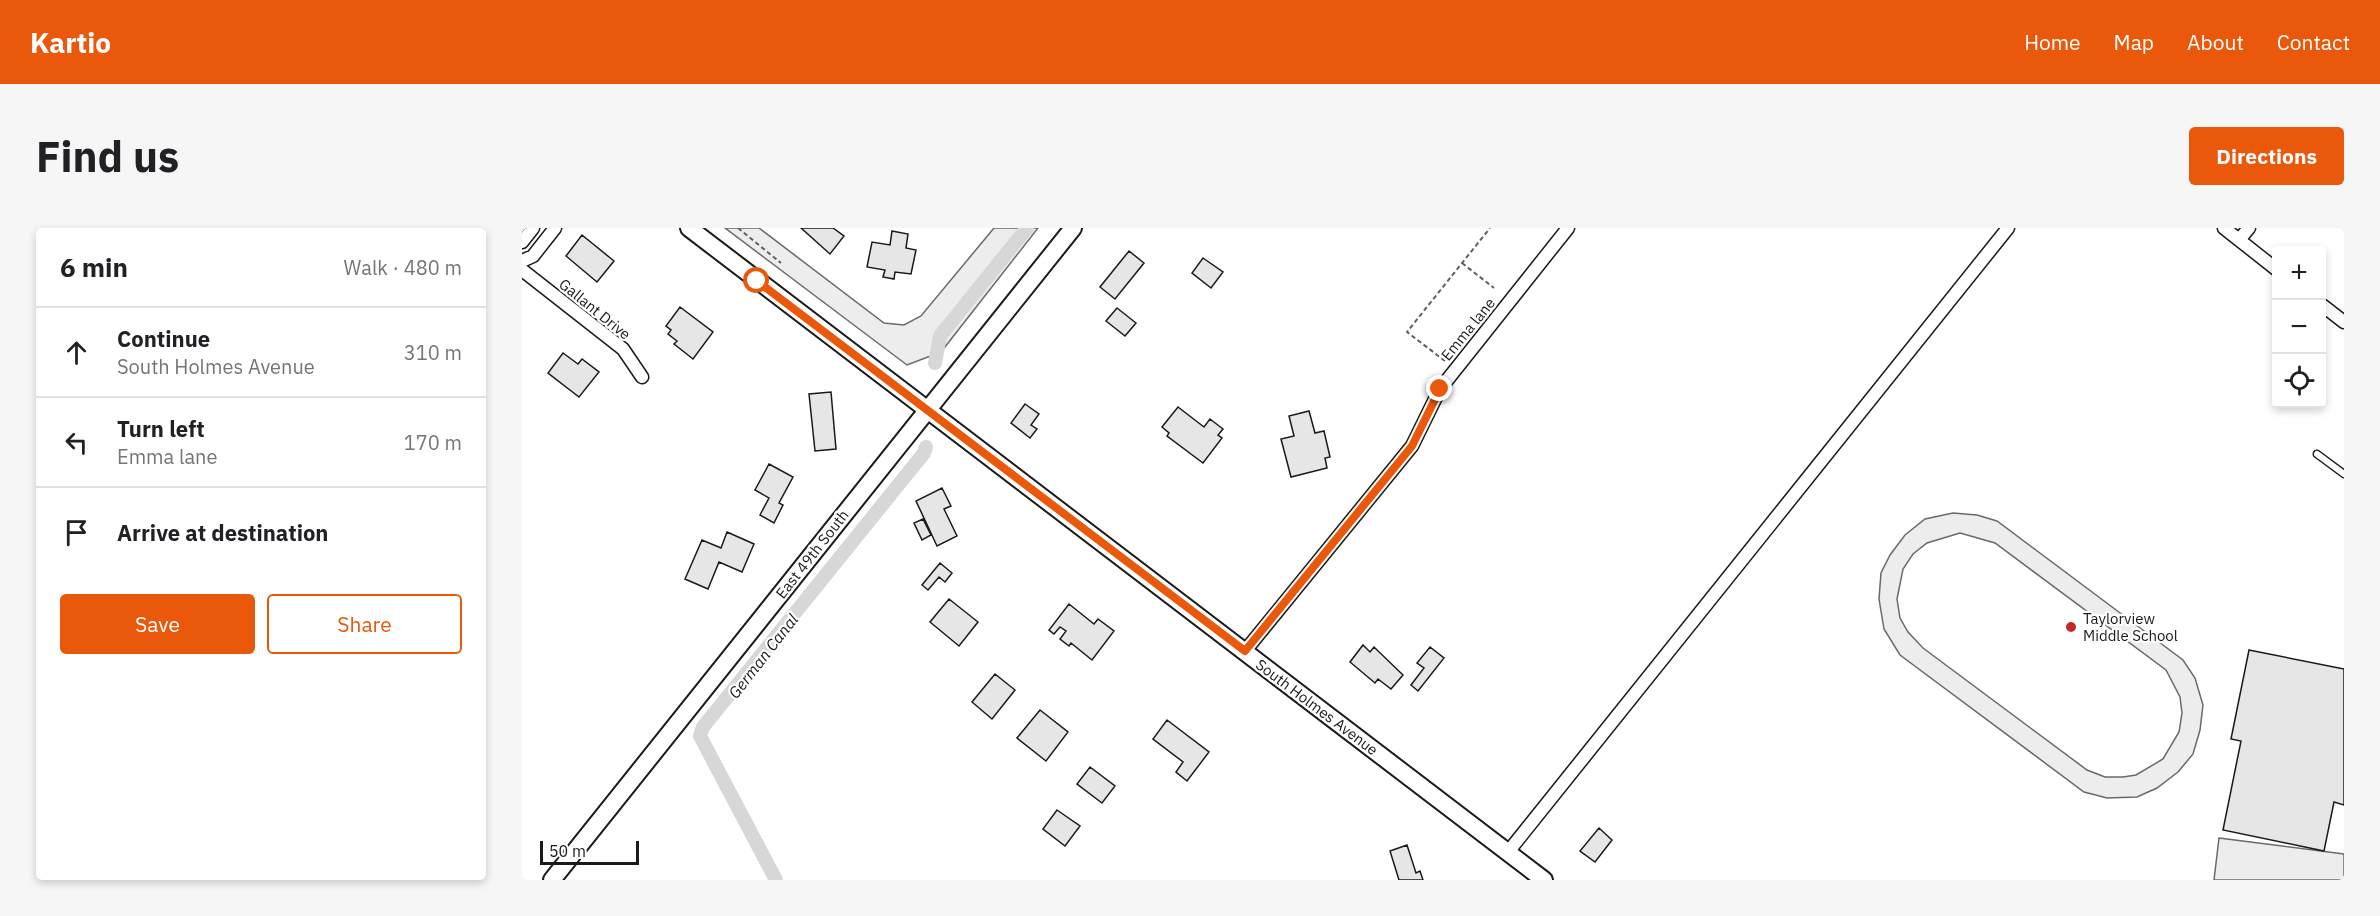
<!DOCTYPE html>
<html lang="en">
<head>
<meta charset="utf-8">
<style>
	:root { --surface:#fff; --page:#f6f6f6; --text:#202124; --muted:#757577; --line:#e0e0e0; --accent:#ea580c }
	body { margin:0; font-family:"IBM Plex Sans",sans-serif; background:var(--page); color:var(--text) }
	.controls { position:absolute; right:18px; top:18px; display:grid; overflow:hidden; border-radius:6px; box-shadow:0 3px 9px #0003 }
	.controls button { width:54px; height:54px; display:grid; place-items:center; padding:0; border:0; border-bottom:2px solid var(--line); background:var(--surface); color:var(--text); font:30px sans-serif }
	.scale { position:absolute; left:18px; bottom:15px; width:99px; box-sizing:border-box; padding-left:6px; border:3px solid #1a1a1a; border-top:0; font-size:16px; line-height:21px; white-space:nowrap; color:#1a1a1a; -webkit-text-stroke:4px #fff; paint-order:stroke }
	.stop { position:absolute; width:18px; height:18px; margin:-14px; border:4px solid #ea580c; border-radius:50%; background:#fff }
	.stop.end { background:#ea580c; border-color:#fff; box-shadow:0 2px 6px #0008 }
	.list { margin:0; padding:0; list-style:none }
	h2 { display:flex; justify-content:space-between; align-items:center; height:78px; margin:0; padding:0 24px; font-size:26px }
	h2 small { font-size:20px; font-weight:400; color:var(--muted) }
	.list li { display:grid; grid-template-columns:39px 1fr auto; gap:18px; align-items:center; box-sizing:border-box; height:90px; padding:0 24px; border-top:2px solid var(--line) }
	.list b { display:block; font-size:22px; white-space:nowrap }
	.list p { margin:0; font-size:20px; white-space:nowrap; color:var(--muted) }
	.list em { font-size:20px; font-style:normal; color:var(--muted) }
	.actions { display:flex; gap:12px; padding:18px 24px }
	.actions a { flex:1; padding:14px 0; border:2px solid var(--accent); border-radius:6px; text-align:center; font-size:21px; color:var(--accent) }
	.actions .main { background:var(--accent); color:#fff }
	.icon { flex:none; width:33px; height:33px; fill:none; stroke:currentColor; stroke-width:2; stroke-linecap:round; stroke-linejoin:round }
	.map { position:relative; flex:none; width:1822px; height:652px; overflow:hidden; border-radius:6px }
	header { display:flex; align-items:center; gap:36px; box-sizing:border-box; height:84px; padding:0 30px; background:var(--accent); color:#fff }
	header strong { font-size:28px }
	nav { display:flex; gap:33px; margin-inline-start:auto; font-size:21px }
	.intro { display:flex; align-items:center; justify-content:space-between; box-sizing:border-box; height:144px; padding:0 36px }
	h1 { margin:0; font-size:42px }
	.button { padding:15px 27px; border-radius:6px; background:var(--accent); color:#fff; font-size:21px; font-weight:700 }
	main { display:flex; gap:36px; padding:0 36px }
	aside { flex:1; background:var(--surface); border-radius:6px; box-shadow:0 3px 9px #0003 }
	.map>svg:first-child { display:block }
	.built { fill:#ededed; stroke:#6a6a6a; stroke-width:1.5; fill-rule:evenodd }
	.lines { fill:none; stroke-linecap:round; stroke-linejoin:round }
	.canal { stroke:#d7d7d7; stroke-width:14 }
	.building { fill:#e6e6e6; stroke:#1a1a1a; stroke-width:1.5 }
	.lane-casing { stroke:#1a1a1a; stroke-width:9 }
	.street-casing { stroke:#1a1a1a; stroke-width:15 }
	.secondary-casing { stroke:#1a1a1a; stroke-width:20 }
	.path { stroke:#5f5f5f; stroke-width:2; stroke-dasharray:4.5 3; stroke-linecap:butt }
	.lane { stroke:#fff; stroke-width:6 }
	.street { stroke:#fff; stroke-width:12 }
	.secondary { stroke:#fff; stroke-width:16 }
	.route { stroke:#ea580c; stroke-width:8 }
	.poi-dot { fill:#c62828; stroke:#fff; stroke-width:2 }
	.labels { text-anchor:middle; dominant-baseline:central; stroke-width:4.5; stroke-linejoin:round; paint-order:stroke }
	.street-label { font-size:15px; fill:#1a1a1a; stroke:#fff }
	.poi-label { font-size:15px; fill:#1a1a1a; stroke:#fff; text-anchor:start }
	.water-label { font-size:16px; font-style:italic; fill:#1a1a1a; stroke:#fff }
</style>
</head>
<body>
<header>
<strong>Kartio</strong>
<nav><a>Home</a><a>Map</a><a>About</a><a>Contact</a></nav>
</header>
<div class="intro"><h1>Find us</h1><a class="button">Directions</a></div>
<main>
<aside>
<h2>6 min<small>Walk · 480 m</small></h2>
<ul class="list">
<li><svg class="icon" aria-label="ahead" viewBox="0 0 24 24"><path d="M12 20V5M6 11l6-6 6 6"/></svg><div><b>Continue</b><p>South Holmes Avenue</p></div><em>310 m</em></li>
<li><svg class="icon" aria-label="left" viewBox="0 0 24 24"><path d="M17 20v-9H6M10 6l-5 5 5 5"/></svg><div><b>Turn left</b><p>Emma lane</p></div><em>170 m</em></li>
<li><svg class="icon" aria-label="arrive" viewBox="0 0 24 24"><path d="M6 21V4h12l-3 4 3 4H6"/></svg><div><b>Arrive at destination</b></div></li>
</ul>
<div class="actions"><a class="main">Save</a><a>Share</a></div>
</aside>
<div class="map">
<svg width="1822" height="652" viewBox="0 0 1822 652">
	<rect width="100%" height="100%" fill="#fff"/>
	<path class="built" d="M 203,0 L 237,0 L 362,95 L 382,97 L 399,88 L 472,0 L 516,0 L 419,124 L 385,137 Z
		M 1431,285 L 1455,287 L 1475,293 L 1661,432 L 1673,450 L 1681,477 L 1678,502 L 1671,526 L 1656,544 L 1635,560 L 1615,569 L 1585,570 L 1562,564 L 1378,427 L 1362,401 L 1357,371 L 1359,345 L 1368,327 L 1383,307 L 1403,291 ZM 1438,305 L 1473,315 L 1644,442 L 1658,469 L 1660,485 L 1657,504 L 1641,531 L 1614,547 L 1601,549 L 1583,549 L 1565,542 L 1401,420 L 1386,404 L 1378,390 L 1375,371 L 1381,341 L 1391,326 L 1405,315 Z
		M 1697,610 L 1822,626 L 1822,652 L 1692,652 Z"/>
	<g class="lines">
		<path class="canal" d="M 413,135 L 418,108 L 505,0
			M 254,652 L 178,508 L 181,499 L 402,225 L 404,219"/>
	</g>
	<path class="building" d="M 279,0 L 311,0 L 322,8 L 308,26 Z
		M 370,3 L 386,6 L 384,20 L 394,22 L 389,46 L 373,44 L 372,51 L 361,49 L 363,42 L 345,39 L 350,14 L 368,17 Z
		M 60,7 L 92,33 L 75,54 L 44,28 Z
		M 607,23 L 622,35 L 593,71 L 578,59 Z
		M 681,30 L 701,44 L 689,60 L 670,45 Z
		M 158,79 L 191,104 L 171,131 L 152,116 L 155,113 L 146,106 L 149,102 L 144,98 Z
		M 595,80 L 614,95 L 603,108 L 584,93 Z
		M 41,125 L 56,136 L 60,131 L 77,144 L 57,169 L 26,145 Z
		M 309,164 L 314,221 L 293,223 L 287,166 Z
		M 503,176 L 517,186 L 509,197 L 515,201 L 508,210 L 489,195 Z
		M 656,179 L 682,199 L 688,191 L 701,201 L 696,207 L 700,210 L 681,235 L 645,208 L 647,205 L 640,199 Z
		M 787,183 L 793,205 L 802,203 L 808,229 L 803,230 L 805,240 L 769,249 L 759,211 L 772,208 L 767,188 Z
		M 247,236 L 271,249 L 257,275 L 261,277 L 252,295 L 238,287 L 247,270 L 233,262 Z
		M 420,260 L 429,278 L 422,281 L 435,308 L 415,318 L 394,273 Z
		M 401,291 L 409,307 L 400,312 L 392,295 Z
		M 205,304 L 232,316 L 220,344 L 197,334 L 186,361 L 163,351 L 180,312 L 199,320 Z
		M 418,335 L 430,345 L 423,354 L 417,349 L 406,362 L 400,357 Z
		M 427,371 L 456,394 L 437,418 L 408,394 Z
		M 547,376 L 572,396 L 576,391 L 592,403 L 570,432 L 549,415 L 547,418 L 538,411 L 544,403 L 538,399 L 532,406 L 527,402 Z
		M 841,417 L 848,424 L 852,419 L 881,447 L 869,461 L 856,451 L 853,455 L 828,434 Z
		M 908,419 L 922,430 L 896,463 L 889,457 L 902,440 L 895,435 Z
		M 1727,422 L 1822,441 L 1822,577 L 1812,574 L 1802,623 L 1701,602 L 1719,513 L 1709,511 Z
		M 473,446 L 493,462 L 470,491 L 450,474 Z
		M 518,482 L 546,504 L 524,533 L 495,510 Z
		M 645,492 L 687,524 L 665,553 L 654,544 L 661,534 L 631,511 Z
		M 568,539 L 593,558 L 580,575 L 555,556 Z
		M 535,582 L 558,598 L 543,618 L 521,601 Z
		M 1077,600 L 1090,612 L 1073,634 L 1058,623 Z
		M 885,617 L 894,645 L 898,643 L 901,652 L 877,652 L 868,623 Z"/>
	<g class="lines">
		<defs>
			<path id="lane" d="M 1795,226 L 1822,246"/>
			<path id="street" d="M 1702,0 L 1754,41
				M 1717,12 L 1727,0
				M 0,14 L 11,0
				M 0,33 L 11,28 L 33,0
				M 0,42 L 101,121 L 120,149
				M 1800,77 L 1822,94
				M 723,423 L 890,218 L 918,161 L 1046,0
				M 986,624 L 1486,0"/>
			<path id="secondary" d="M 167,0 L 1022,652
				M 30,652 L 551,0"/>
		</defs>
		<use href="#lane" class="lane-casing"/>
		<use href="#street" class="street-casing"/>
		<use href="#secondary" class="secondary-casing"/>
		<path class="path" d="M 216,0 L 259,35
			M 940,35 L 972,60
			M 923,133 L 885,104 L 968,0"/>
		<use href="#lane" class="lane"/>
		<use href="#street" class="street"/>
		<use href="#secondary" class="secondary"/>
	</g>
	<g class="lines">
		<path class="route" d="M 235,53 L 723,423 L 890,218 L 918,161"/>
	</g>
	<circle class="poi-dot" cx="1549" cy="399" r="6"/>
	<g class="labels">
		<g class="street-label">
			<text transform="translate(73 81) rotate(39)">Gallant Drive</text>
			<text transform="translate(946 101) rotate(-51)">Emma lane</text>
			<text transform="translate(290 326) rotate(-52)">East 49th South</text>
			<text transform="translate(795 479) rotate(37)">South Holmes Avenue</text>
		</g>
		<g class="poi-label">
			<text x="1561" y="390">Taylorview<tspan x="1561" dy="17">Middle School</tspan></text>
		</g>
		<g class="water-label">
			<text transform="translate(241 428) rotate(-52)">German Canal</text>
		</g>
	</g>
</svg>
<div class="controls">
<button>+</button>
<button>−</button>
<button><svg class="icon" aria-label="locate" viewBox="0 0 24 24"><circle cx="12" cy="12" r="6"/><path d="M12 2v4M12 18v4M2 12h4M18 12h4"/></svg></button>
</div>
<div class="scale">50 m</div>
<div class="stop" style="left:235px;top:53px"></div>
<div class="stop end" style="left:918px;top:161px"></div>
</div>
</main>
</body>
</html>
